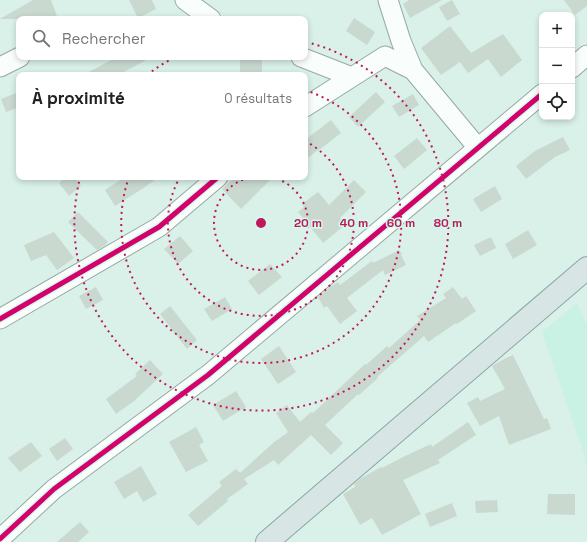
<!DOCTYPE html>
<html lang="fr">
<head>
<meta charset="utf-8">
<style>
	:root { --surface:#fff; --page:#f2f2f2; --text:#222; --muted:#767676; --line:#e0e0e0 }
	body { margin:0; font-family:"Space Grotesk",sans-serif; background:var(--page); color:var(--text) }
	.controls { position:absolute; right:12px; top:12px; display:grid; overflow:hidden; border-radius:8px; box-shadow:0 2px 6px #0003 }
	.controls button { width:36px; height:36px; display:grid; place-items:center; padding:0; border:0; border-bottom:1px solid var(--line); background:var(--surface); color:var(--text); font:20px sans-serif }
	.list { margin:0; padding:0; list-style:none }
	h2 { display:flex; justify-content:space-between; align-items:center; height:52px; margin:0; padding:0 16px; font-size:17px }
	h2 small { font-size:13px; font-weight:400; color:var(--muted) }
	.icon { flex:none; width:22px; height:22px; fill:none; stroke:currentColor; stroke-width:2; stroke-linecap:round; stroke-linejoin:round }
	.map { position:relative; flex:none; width:587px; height:542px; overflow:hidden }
	.search { position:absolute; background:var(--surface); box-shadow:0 2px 6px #0003; left:16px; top:16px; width:292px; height:44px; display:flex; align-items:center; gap:10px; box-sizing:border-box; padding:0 14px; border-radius:8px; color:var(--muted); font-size:15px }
	.panel { position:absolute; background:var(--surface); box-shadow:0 2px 6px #0003; left:16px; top:72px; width:292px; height:108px; border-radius:8px }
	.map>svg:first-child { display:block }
	.built { fill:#caf2e4 }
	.building { fill:#c9d9d0 }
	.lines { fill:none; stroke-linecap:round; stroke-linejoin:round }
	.minor-casing { stroke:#96a9a2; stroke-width:21 }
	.major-casing { stroke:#88a7a4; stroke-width:24 }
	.minor { stroke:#f9fdfc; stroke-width:19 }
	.major { stroke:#d7e6e5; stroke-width:22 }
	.cycleway-casing { stroke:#cffbec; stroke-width:8 }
	.cycleway { stroke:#d6006c; stroke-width:5 }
	.ring { fill:none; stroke:#c2185b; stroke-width:2; stroke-dasharray:2 4 }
	.centre { fill:#c2185b; stroke:#cffbec; stroke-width:2 }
	.ring-label { font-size:12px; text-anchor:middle; font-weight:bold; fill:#c2185b; stroke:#cffbec; stroke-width:3; stroke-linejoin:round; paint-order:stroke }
</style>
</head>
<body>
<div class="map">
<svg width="587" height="542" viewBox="0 0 587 542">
	<rect width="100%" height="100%" fill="#d9f1e8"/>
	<path class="built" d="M 577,303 L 587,325 L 587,468 L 583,451 L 542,332 Z"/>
	<path class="building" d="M 33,0 L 51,0 L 58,19 L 0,19 Z
		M 129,0 L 152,0 L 156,9 L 138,18 Z
		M 409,0 L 442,0 L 410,18 L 403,4 Z
		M 452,0 L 460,14 L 447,21 L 439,7 Z
		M 564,0 L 587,0 L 587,6 L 575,15 Z
		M 354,18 L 375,32 L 367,45 L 346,31 Z
		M 450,26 L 471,53 L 503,34 L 522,60 L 501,77 L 488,59 L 468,73 L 460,62 L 441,75 L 421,48 Z
		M 117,57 L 152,57 L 118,75 L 83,75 Z
		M 240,57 L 262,57 L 262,72 L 240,73 Z
		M 19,92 L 19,107 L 6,112 L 1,99 Z
		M 376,92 L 385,102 L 358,127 L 349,117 Z
		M 413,94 L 419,105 L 399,117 L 392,106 Z
		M 331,120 L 341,133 L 318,151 L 318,150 L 305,160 L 305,140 Z
		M 563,137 L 570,150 L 555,157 L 526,179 L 516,166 L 535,151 Z
		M 417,138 L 427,150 L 404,169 L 394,156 Z
		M 66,177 L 74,177 L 81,186 L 69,196 L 59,183 Z
		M 125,177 L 159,177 L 142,189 L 115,206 L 105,190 Z
		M 235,177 L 273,177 L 241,209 L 222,189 Z
		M 354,180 L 366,192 L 340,218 L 345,225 L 323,243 L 298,212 L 304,207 L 302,204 L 318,192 L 329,205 Z
		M 495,186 L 502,199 L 481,212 L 473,199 Z
		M 78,212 L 108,242 L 104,246 L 97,250 L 68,222 Z
		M 528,230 L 537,245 L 513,259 L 505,244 Z
		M 54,232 L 74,258 L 57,270 L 46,255 L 31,261 L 24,245 Z
		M 180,236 L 193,251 L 178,264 L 164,249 Z
		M 491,237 L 496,248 L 480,256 L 474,245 Z
		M 399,250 L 402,254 L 401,255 L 406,265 L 385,275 L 383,270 L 347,298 L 357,311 L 340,324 L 327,306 L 324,308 L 318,297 L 329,288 L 338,282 L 340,285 L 372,261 L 373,263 Z
		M 270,264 L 282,277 L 259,295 L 248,281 Z
		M 96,287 L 103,300 L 86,309 L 79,296 Z
		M 453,287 L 462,299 L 466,296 L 476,311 L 457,324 L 456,323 L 428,342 L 424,336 L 377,377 L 378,378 L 359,395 L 358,394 L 325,425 L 343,443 L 331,455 L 311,435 L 278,465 L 274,460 L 244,479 L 248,484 L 227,499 L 228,501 L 198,526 L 188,515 L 222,486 L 219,482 L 236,469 L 240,473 L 273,443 L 288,432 L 276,413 L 287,405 L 300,422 L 311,412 L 313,413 L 365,364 L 366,365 L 387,346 L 389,348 L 420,320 L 417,316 L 446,298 L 443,294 Z
		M 225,297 L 232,309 L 212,321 L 204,309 Z
		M 170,306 L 197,340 L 187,349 L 160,314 Z
		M 279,346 L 296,372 L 278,384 L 261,359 Z
		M 513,355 L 544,419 L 547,418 L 551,429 L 509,445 L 499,416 L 480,426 L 467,403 L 478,397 L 480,401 L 505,389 L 492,366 L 506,358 Z
		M 150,360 L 163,374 L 134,401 L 116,414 L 106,399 L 137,376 L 135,374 Z
		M 236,391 L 246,407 L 223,421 L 213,405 Z
		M 468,422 L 476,435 L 438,460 L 440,463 L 403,480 L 421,514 L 382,535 L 372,518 L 360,525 L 343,494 L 355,487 L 354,484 L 360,479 L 381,467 L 382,468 L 403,457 L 431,444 L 432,447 Z
		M 196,427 L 204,442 L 199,445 L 208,461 L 186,472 L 169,442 Z
		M 65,438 L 73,449 L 57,461 L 49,449 Z
		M 31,442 L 42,456 L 20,472 L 8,458 Z
		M 141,466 L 157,494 L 143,502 L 137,491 L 124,499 L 114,482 Z
		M 548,494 L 575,494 L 575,515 L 547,514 Z
		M 497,500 L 498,512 L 476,513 L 475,501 Z
		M 452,503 L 457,516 L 430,527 L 425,514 Z
		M 80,522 L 89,532 L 78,542 L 57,542 Z"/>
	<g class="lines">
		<defs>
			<path id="minor" d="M 185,0 L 211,19
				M 388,0 L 401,41 L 413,70
				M 301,57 L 352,77
				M 0,67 L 20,57
				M 572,68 L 587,55
				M 305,107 L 385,56 L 413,70 L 478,148
				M 0,319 L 159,227 L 218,177
				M 0,539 L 54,489 L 208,375 L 542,94"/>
			<path id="major" d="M 267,542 L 587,268"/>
		</defs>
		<use href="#minor" class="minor-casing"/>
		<use href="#major" class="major-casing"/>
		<use href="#minor" class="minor"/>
		<use href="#major" class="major"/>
		<defs>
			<path id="cycleway" d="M 0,319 L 159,227 L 218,177
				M 0,539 L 54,489 L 208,375 L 542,94"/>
		</defs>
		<use href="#cycleway" class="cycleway-casing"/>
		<use href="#cycleway" class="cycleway"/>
	</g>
	<g class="ring">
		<path d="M271 177A47 47 0 1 1 251 177"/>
		<path d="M305 141A93 93 0 1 1 180 177"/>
		<path d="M305 90A140 140 0 1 1 129 177"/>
		<path d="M147 75A187 187 0 0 1 175 57M306 42A187 187 0 1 1 80 178"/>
	</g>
	<circle cx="261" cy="223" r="6" class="centre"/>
	<g class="ring-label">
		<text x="308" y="227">20 m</text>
		<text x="354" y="227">40 m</text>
		<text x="401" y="227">60 m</text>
		<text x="448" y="227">80 m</text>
	</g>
</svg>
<div class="controls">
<button>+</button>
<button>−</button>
<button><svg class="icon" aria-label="locate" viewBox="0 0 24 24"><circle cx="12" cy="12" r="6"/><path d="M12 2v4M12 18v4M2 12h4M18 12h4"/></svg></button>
</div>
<div class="search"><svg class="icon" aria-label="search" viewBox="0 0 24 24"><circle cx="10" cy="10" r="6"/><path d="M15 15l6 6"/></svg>Rechercher</div>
<section class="panel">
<h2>À proximité<small>0 résultats</small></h2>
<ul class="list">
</ul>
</section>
</div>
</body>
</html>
